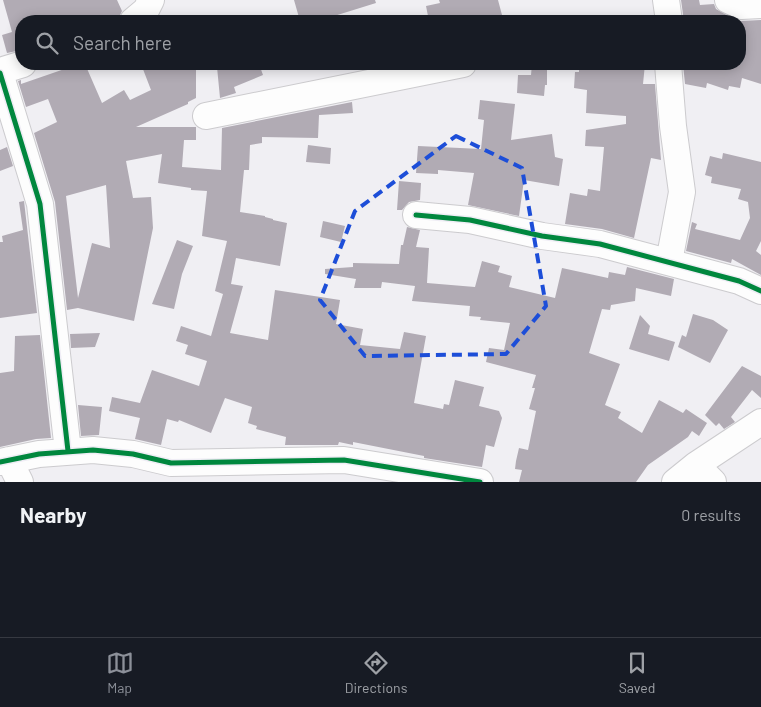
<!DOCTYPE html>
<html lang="en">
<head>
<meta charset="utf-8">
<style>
	:root { --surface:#171b24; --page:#20242c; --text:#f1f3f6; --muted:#9ea1a6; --line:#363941; --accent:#8c9099 }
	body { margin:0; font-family:Barlow,sans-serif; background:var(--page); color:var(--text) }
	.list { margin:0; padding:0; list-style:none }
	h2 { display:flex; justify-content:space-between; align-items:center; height:65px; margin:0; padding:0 20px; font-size:21px }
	h2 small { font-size:16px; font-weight:400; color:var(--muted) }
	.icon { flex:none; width:28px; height:28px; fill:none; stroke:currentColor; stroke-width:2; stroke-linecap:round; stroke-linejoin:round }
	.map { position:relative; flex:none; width:761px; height:482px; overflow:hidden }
	.search { position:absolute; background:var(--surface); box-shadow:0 2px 12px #0003; left:15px; right:15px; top:15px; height:55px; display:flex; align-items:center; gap:12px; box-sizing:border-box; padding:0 18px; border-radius:20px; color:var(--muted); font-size:19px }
	.sheet { height:155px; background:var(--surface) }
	nav { display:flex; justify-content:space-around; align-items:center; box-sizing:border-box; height:70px; border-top:1px solid var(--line); background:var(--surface); font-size:14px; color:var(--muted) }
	nav a { display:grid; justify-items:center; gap:2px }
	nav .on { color:var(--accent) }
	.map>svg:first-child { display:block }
	.building { fill:#b1abb4; fill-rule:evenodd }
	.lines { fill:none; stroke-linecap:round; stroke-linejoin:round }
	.minor-casing { stroke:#cccbce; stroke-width:28 }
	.minor { stroke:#fdfdfd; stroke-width:26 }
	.cycleway-casing { stroke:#efedf5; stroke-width:8 }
	.cycleway { stroke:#00873e; stroke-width:5 }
	.marked { fill:none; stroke:#1d4ed8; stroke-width:4; stroke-dasharray:10 6; stroke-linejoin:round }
</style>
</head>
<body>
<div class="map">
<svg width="761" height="482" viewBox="0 0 761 482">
	<rect width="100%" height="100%" fill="#f0eff3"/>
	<path class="building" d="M 3,0 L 117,0 L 122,11 L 119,17 L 110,21 L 21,21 L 21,50 L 7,53 L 2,35 L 12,32 Z
		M 294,0 L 375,0 L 376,3 L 318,21 L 300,21 Z
		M 439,0 L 498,0 L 502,15 L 479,21 L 429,21 L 426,6 L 440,3 Z
		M 681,0 L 699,0 L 700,5 L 714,4 L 716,9 L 732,18 L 733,21 L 721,21 L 717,17 L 696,19 L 697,21 L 684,21 Z
		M 761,20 L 761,84 L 742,78 L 740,88 L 729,86 L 728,90 L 707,83 L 706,88 L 685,84 L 683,64 L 740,64 L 740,21 Z
		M 79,64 L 85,64 L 102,103 L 124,90 L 130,100 L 151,90 L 141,64 L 196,64 L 196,98 L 188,102 L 188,104 L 136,127 L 196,127 L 196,140 L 184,140 L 182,167 L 221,170 L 222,128 L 352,102 L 353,113 L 319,115 L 318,138 L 262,137 L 262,143 L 250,145 L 249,170 L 244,170 L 240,212 L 265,216 L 265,217 L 273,219 L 273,220 L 287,223 L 280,266 L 236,258 L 231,284 L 243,286 L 230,333 L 268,340 L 275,290 L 340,300 L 336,324 L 363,329 L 360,345 L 400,349 L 404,332 L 426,336 L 414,403 L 443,409 L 444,404 L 449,405 L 455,380 L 484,387 L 479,406 L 499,411 L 502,418 L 494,447 L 486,445 L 482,467 L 424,458 L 424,456 L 353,442 L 353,445 L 339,442 L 338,445 L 285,445 L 286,437 L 256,429 L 257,426 L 248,423 L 252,407 L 225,398 L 211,433 L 179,420 L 178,422 L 167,419 L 161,445 L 135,439 L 140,418 L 109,411 L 112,397 L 140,403 L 152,370 L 199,386 L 207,361 L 185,354 L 188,345 L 176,341 L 181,326 L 211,336 L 223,294 L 215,291 L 227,241 L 202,236 L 207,191 L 191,190 L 191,188 L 158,183 L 162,154 L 126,161 L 133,198 L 151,197 L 153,228 L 134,321 L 78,308 L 67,310 L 55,202 L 34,133 L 57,122 L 48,99 L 26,107 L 18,81 L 21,80 L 21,84 ZM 106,185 L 110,248 L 92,243 L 78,298 L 66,196 Z
		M 227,64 L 259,64 L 263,75 L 234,87 L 236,93 L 220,98 L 217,67 Z
		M 532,64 L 547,64 L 547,85 L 545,85 L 544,96 L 517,93 L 518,75 L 531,75 Z
		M 579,64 L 645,64 L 643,84 L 655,84 L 661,160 L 651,158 L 634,238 L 602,229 L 565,224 L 570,193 L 587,196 L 588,189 L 600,191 L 604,147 L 585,146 L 586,130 L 626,124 L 626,116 L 586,113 L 587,90 L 574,88 L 575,72 L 579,72 Z
		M 480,100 L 515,104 L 511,140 L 552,134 L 555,157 L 563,159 L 559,186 L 524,180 L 519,216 L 468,205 L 474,173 L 438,170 L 438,174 L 416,173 L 418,146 L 481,149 L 484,120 L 478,119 Z
		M 308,145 L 331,148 L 330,164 L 306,162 Z
		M 7,147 L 13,166 L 0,171 L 0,150 Z
		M 723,153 L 761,162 L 761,241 L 756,251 L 761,255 L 761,275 L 732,259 L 731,263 L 686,251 L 692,222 L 697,224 L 695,229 L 740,240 L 750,218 L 748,202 L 738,199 L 741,189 L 711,183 L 712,177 L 705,175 L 710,156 L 722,159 Z
		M 399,181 L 421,183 L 420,200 L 409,202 L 402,210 L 397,210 Z
		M 24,201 L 37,313 L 0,318 L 0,242 L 3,242 L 2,236 L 23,230 L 19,202 Z
		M 323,221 L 345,226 L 341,242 L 320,237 Z
		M 407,227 L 420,230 L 416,247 L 429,248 L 427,283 L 475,287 L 482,261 L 500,266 L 498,272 L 512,276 L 509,287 L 555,298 L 562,268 L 608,278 L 609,272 L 625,275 L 627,267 L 674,279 L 671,296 L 636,288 L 635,301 L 611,305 L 610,310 L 602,309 L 589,353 L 620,364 L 605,405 L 621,412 L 618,418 L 642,433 L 659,400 L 683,413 L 686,409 L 707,423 L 699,436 L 692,431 L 688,437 L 648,465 L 636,482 L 519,482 L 522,470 L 515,469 L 516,461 L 519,448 L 528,450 L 536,411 L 529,409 L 535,388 L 532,388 L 536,375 L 486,362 L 489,348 L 504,350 L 510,323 L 480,320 L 481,317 L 469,316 L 470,306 L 412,301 L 415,286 L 382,282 L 381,288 L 354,288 L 356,279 L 325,274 L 325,269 L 353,267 L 353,263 L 399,264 L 401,245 L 403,245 Z
		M 177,240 L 193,246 L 182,274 L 174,309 L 152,304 Z
		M 693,314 L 713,320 L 728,330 L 710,363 L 678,347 L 682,335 L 686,337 Z
		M 640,315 L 650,326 L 648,334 L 675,342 L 669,361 L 629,349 Z
		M 100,333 L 95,347 L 71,348 L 70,334 Z
		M 40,335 L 51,438 L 36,439 L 0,447 L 0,373 L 14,371 L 15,336 Z
		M 742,366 L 761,376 L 761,398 L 752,390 L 731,417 L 735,422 L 724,429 L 719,423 L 716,426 L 705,415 Z
		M 78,405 L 102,407 L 99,435 L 81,436 Z"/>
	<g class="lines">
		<defs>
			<path id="minor" d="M 666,0 L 669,21
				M 728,0 L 741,6 L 761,5
				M 133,21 L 146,10 L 151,0
				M 668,64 L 673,126 L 682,192 L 669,262
				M 0,71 L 23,64
				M 0,73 L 40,204 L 68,451
				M 206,116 L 463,64
				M 416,215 L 470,220 L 542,236 L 600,244 L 739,281 L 761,291
				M 9,460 L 20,482
				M 0,462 L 39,454 L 93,450 L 133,454 L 171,463 L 344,460 L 480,482
				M 696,465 L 713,482
				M 675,482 L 696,465 L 761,422"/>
		</defs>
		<use href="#minor" class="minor-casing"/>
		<use href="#minor" class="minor"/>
		<defs>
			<path id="cycleway" d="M 0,73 L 40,204 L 68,451
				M 416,215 L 470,220 L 542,236 L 600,244 L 739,281 L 761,291
				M 0,462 L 39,454 L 93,450 L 133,454 L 171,463 L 344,460 L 480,482"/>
		</defs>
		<use href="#cycleway" class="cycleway-casing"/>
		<use href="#cycleway" class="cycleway"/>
	</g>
	<path class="marked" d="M 456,136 L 522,168 L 546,306 L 506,354 L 365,356 L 320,300 L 355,211 Z"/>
</svg>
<div class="search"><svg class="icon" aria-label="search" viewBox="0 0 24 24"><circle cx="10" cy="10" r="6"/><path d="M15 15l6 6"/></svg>Search here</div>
</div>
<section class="sheet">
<h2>Nearby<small>0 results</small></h2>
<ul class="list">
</ul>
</section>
<nav>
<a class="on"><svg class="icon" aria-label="map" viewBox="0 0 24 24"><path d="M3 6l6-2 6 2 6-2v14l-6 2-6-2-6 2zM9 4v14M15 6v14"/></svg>Map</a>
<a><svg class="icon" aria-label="directions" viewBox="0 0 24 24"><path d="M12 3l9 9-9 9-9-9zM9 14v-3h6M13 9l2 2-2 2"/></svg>Directions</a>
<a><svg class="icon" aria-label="saved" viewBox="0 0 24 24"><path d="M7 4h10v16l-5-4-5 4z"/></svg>Saved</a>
</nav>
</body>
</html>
